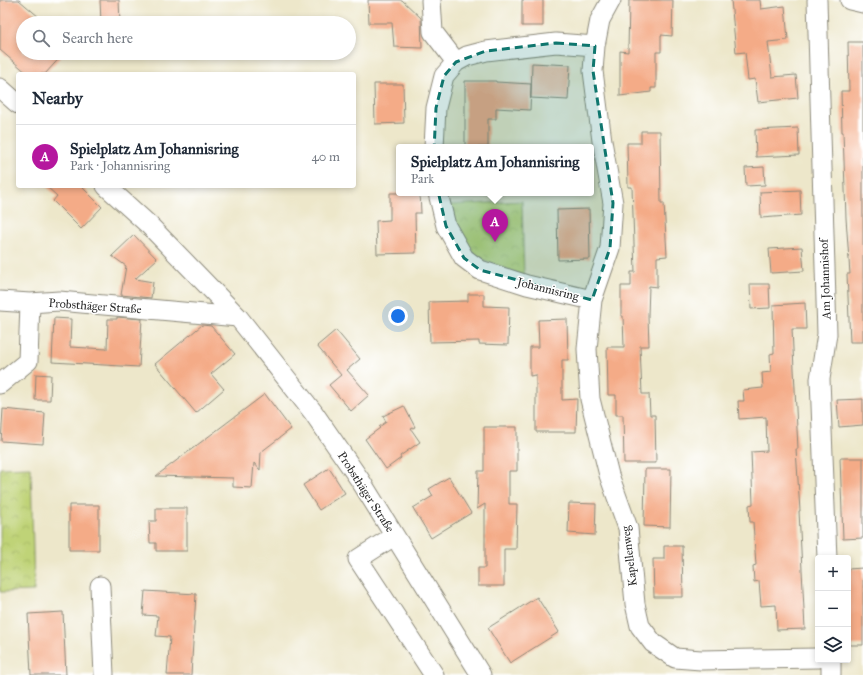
<!DOCTYPE html>
<html lang="en">
<head>
<meta charset="utf-8">
<style>
	:root { --surface:#fff; --page:#f6f6f7; --text:#1f2937; --muted:#747a83; --line:#e0e1e3; --accent:#b5179e }
	body { margin:0; font-family:"IM FELL Great Primer",serif; background:var(--page); color:var(--text) }
	.controls { position:absolute; right:12px; bottom:12px; display:grid; overflow:hidden; border-radius:4px; box-shadow:0 2px 6px #0003 }
	.controls button { width:36px; height:36px; display:grid; place-items:center; padding:0; border:0; border-bottom:1px solid var(--line); background:var(--surface); color:var(--text); font:20px sans-serif }
	.you { position:absolute; left:398px; top:316px; width:14px; height:14px; margin:-10px; border:3px solid #fff; border-radius:50%; background:#1a73e8; box-shadow:0 0 0 6px #1a73e833 }
	.badge { display:grid; place-items:center; width:26px; height:26px; border-radius:50%; background:var(--accent); color:#fff; font-size:13px; font-weight:700 }
	.pin { position:absolute; translate:-50% -33px; filter:drop-shadow(0 1px 2px #0008) }
	.pin::after { content:''; position:absolute; top:21px; width:14px; height:12px; background:inherit; clip-path:polygon(0 0,100% 0,50% 100%) }
	.popup { position:absolute; left:396px; top:144px; width:198px; height:52px; box-sizing:border-box; display:grid; place-content:center; border-radius:4px; background:var(--surface); filter:drop-shadow(0 1px 3px #0005); font-size:13px; white-space:nowrap; color:var(--muted) }
	.popup b { font-size:15px; color:var(--text) }
	.popup::after { content:''; position:absolute; left:50%; top:100%; margin-left:-8px; border:8px solid transparent; border-top-color:var(--surface) }
	.list { margin:0; padding:0; list-style:none }
	h2 { display:flex; justify-content:space-between; align-items:center; height:52px; margin:0; padding:0 16px; font-size:17px }
	h2 small { font-size:13px; font-weight:400; color:var(--muted) }
	.list li { display:grid; grid-template-columns:26px 1fr auto; gap:12px; align-items:center; box-sizing:border-box; height:64px; padding:0 16px; border-top:1px solid var(--line) }
	.list b { display:block; font-size:15px; white-space:nowrap }
	.list p { margin:0; font-size:13px; white-space:nowrap; color:var(--muted) }
	.list em { font-size:13px; font-style:normal; color:var(--muted) }
	.icon { flex:none; width:22px; height:22px; fill:none; stroke:currentColor; stroke-width:2; stroke-linecap:round; stroke-linejoin:round }
	.map { position:relative; flex:none; width:863px; height:675px; overflow:hidden }
	.search { position:absolute; background:var(--surface); box-shadow:0 2px 6px #0003; left:16px; top:16px; width:340px; height:44px; display:flex; align-items:center; gap:10px; box-sizing:border-box; padding:0 14px; border-radius:22px; color:var(--muted); font-size:15px }
	.panel { position:absolute; background:var(--surface); box-shadow:0 2px 6px #0003; left:16px; top:72px; width:340px; height:116px; border-radius:4px }
	.map>svg:first-child { display:block }
	.park { fill:url(#park-crowns); stroke:#757f51 }
	.building { fill:#f4ab87 }
	.lines { fill:none; stroke-linecap:round; stroke-linejoin:round }
	.minor-casing { stroke:#8c897a; stroke-width:21 }
	.minor { stroke:#fff; stroke-width:19 }
	.marked { fill:#0f766e; fill-opacity:0.2; stroke:#0f766e; stroke-width:3; stroke-dasharray:8 5; stroke-linejoin:round }
	.labels { text-anchor:middle; dominant-baseline:central; stroke-width:3; stroke-linejoin:round; paint-order:stroke }
	.street-label { font-size:12px; fill:#2b2b2b; stroke:#fff }
</style>
</head>
<body>
<div class="map">
<svg width="863" height="675" viewBox="0 0 863 675">
	<defs>
		<pattern id="park-crowns" width="20" height="18" patternUnits="userSpaceOnUse"><rect width="20" height="18" fill="#bfd377"/><path d="M2 6a3 3 0 1 1 6 0M12 15a3 3 0 1 1 6 0" fill="none" stroke="#a4b567"/></pattern>
	</defs>
	<rect width="100%" height="100%" fill="#fff"/>
	<filter id="ink" filterUnits="userSpaceOnUse"><feTurbulence type="fractalNoise" baseFrequency=".025" numOctaves="2"/><feDisplacementMap in="SourceGraphic" scale="8" xChannelSelector="R" yChannelSelector="G"/><feConvolveMatrix kernelMatrix="1 2 1 2 8 2 1 2 1" color-interpolation-filters="sRGB"/></filter>
	<filter id="wash" filterUnits="userSpaceOnUse"><feTurbulence type="fractalNoise" baseFrequency=".012" numOctaves="4" result="noise"/><feDisplacementMap in="SourceGraphic" scale="16" xChannelSelector="R" yChannelSelector="G"/><feGaussianBlur stdDeviation="0.9" result="paint"/><feColorMatrix in="noise" values="0 0 0 0 0 0 0 0 0 0 0 0 0 0 0 0 0 1.4 0 .05"/><feComposite in="paint" operator="in"/></filter>
	<g filter="url(#wash)">
		<rect width="100%" height="100%" fill="#ede7ca"/>
		<path class="park" d="M 522,201 L 524,276 L 476,257 L 456,227 L 449,205 Z
			M 31,467 L 34,591 L 0,592 L 0,468 Z"/>
		<g id="blocks">
			<path class="building" d="M 0,0 L 19,0 L 46,23 L 23,23 L 23,53 L 64,53 L 45,74 L 28,74 L 0,50 Z
				M 100,0 L 119,0 L 120,23 L 101,23 Z
				M 368,0 L 402,0 L 421,18 L 422,48 L 394,47 L 392,23 L 369,23 Z
				M 522,0 L 543,0 L 543,26 L 522,26 Z
				M 629,0 L 673,0 L 672,36 L 661,35 L 661,52 L 656,52 L 656,88 L 651,88 L 651,92 L 620,96 L 620,51 L 628,52 Z
				M 731,0 L 760,0 L 761,9 L 785,6 L 788,40 L 768,42 L 772,77 L 796,75 L 798,98 L 758,102 L 755,79 L 748,80 L 745,52 L 736,53 Z
				M 848,42 L 863,42 L 863,342 L 850,342 L 847,274 L 850,274 L 846,218 L 843,132 L 842,132 L 841,91 L 849,91 Z
				M 532,63 L 570,65 L 568,100 L 531,98 Z
				M 465,81 L 496,81 L 496,82 L 531,84 L 530,110 L 496,108 L 496,119 L 488,119 L 488,147 L 465,147 Z
				M 374,84 L 403,84 L 404,123 L 375,124 Z
				M 798,128 L 799,155 L 756,157 L 755,130 Z
				M 641,131 L 660,131 L 661,203 L 664,203 L 667,256 L 657,257 L 657,287 L 649,286 L 648,316 L 649,346 L 640,346 L 642,394 L 649,394 L 650,415 L 655,415 L 656,463 L 624,463 L 623,415 L 616,415 L 616,395 L 608,395 L 607,347 L 624,347 L 623,316 L 621,316 L 621,286 L 631,286 L 631,272 L 635,272 L 632,187 L 628,187 L 627,143 L 641,143 Z
				M 764,167 L 765,185 L 746,186 L 745,168 Z
				M 46,186 L 81,186 L 102,207 L 81,229 L 53,201 L 57,196 Z
				M 800,190 L 801,215 L 761,218 L 760,192 Z
				M 390,193 L 420,193 L 421,213 L 415,213 L 416,253 L 377,254 L 376,221 L 390,220 Z
				M 589,209 L 590,259 L 558,260 L 557,210 Z
				M 134,235 L 157,259 L 135,279 L 153,282 L 151,298 L 121,295 L 126,266 L 112,256 Z
				M 802,247 L 804,271 L 771,273 L 769,249 Z
				M 750,284 L 769,284 L 770,308 L 751,309 Z
				M 468,294 L 484,294 L 484,306 L 509,307 L 508,345 L 479,344 L 479,341 L 430,342 L 429,302 L 468,301 Z
				M 805,303 L 806,329 L 792,329 L 798,449 L 796,449 L 800,511 L 799,511 L 805,629 L 777,630 L 776,605 L 761,606 L 759,581 L 754,582 L 753,566 L 756,565 L 753,522 L 750,522 L 749,505 L 753,504 L 751,452 L 767,451 L 766,417 L 739,419 L 738,401 L 744,401 L 743,390 L 763,388 L 762,373 L 771,372 L 770,354 L 774,353 L 773,305 Z
				M 117,317 L 142,319 L 139,367 L 52,362 L 54,318 L 71,319 L 70,347 L 107,349 L 108,319 L 117,319 Z
				M 567,319 L 568,360 L 562,360 L 562,400 L 577,399 L 576,432 L 536,432 L 536,375 L 530,376 L 530,347 L 539,347 L 538,320 Z
				M 202,325 L 211,326 L 235,354 L 211,374 L 224,389 L 196,413 L 155,364 Z
				M 336,330 L 360,359 L 347,370 L 369,395 L 351,411 L 329,385 L 341,375 L 317,346 Z
				M 36,374 L 51,375 L 50,400 L 35,400 Z
				M 265,394 L 291,429 L 261,452 L 260,470 L 254,463 L 252,488 L 233,487 L 233,478 L 156,476 Z
				M 863,399 L 863,425 L 839,427 L 837,400 Z
				M 404,406 L 415,427 L 411,429 L 420,442 L 400,456 L 401,458 L 386,469 L 365,439 L 380,428 L 379,427 L 386,422 L 383,416 Z
				M 3,409 L 45,413 L 43,444 L 1,441 Z
				M 484,427 L 517,427 L 517,471 L 509,471 L 509,504 L 517,504 L 516,549 L 504,549 L 504,586 L 478,586 L 478,568 L 485,568 L 485,504 L 477,509 L 478,471 L 484,471 Z
				M 840,458 L 863,458 L 863,538 L 843,539 Z
				M 329,468 L 345,493 L 319,510 L 303,485 Z
				M 645,469 L 671,469 L 670,527 L 644,526 Z
				M 449,477 L 471,513 L 431,538 L 413,508 L 433,496 L 429,489 Z
				M 569,503 L 596,504 L 595,535 L 568,533 Z
				M 69,505 L 99,505 L 99,550 L 69,550 Z
				M 156,508 L 187,508 L 187,551 L 156,551 L 156,543 L 150,543 L 149,521 L 156,521 Z
				M 664,546 L 682,546 L 683,597 L 654,597 L 653,559 L 664,559 Z
				M 863,568 L 863,645 L 850,645 L 848,604 L 848,569 Z
				M 145,591 L 196,594 L 191,675 L 167,675 L 170,637 L 156,636 L 158,616 L 143,615 Z
				M 537,597 L 559,632 L 510,663 L 488,628 Z
				M 63,612 L 66,675 L 31,675 L 28,614 Z"/>
		</g>
	</g>
	<g filter="url(#ink)">
		<use href="#blocks" fill-opacity="0" stroke="#8c897a" stroke-width="1"/>
		<g class="lines">
			<defs>
				<path id="minor" d="M 431,0 L 433,32 L 456,62
					M 611,0 L 600,20 L 595,46 L 593,71 L 602,141 L 613,203 L 610,248 L 592,300 L 587,349 L 590,399 L 609,475 L 628,528 L 635,604 L 640,626 L 653,643 L 675,658 L 701,660 L 818,658
					M 817,0 L 827,334 L 820,379 L 827,558
					M 850,0 L 863,3
					M 0,88 L 18,104
					M 434,147 L 436,108 L 444,76 L 456,62 L 467,56 L 486,51 L 556,43 L 595,46
					M 106,186 L 149,225 L 238,317 L 313,412 L 360,480 L 481,675
					M 438,193 L 446,226 L 464,258 L 480,270 L 527,285 L 592,300
					M 0,301 L 30,303 L 59,301 L 238,317
					M 0,384 L 28,361 L 30,303
					M 394,536 L 358,559 L 434,675
					M 100,586 L 104,675
					M 831,660 L 831,675"/>
			</defs>
			<use href="#minor" class="minor-casing"/>
			<use href="#minor" class="minor"/>
		</g>
	</g>
	<path class="marked" d="M 556,43 L 595,46 L 593,71 L 613,203 L 610,248 L 592,300 L 480,270 L 464,258 L 446,226 L 438,191 L 434,151 L 436,108 L 444,76 L 456,62 L 486,51 Z"/>
	<g class="labels">
		<g class="street-label">
			<text transform="translate(825 279) rotate(-92)">Am Johannishof</text>
			<text transform="translate(548 289) rotate(14)">Johannisring</text>
			<text transform="translate(95 306) rotate(4)">Probsthäger Straße</text>
			<text transform="translate(366 492) rotate(57)">Probsthäger Straße</text>
			<text transform="translate(629 556) rotate(-97)">Kapellenweg</text>
		</g>
	</g>
</svg>
<div class="controls">
<button>+</button>
<button>−</button>
<button><svg class="icon" aria-label="layers" viewBox="0 0 24 24"><path d="M12 4l9 5-9 5-9-5zM3 14l9 5 9-5"/></svg></button>
</div>
<div class="you"></div>
<div class="pin badge" style="left:495px;top:242px">A</div>
<div class="popup"><b>Spielplatz Am Johannisring</b>Park</div>
<div class="search"><svg class="icon" aria-label="search" viewBox="0 0 24 24"><circle cx="10" cy="10" r="6"/><path d="M15 15l6 6"/></svg>Search here</div>
<section class="panel">
<h2>Nearby<small></small></h2>
<ul class="list">
<li><span class="badge">A</span><div><b>Spielplatz Am Johannisring</b><p>Park · Johannisring</p></div><em>40 m</em></li>
</ul>
</section>
</div>
</body>
</html>
